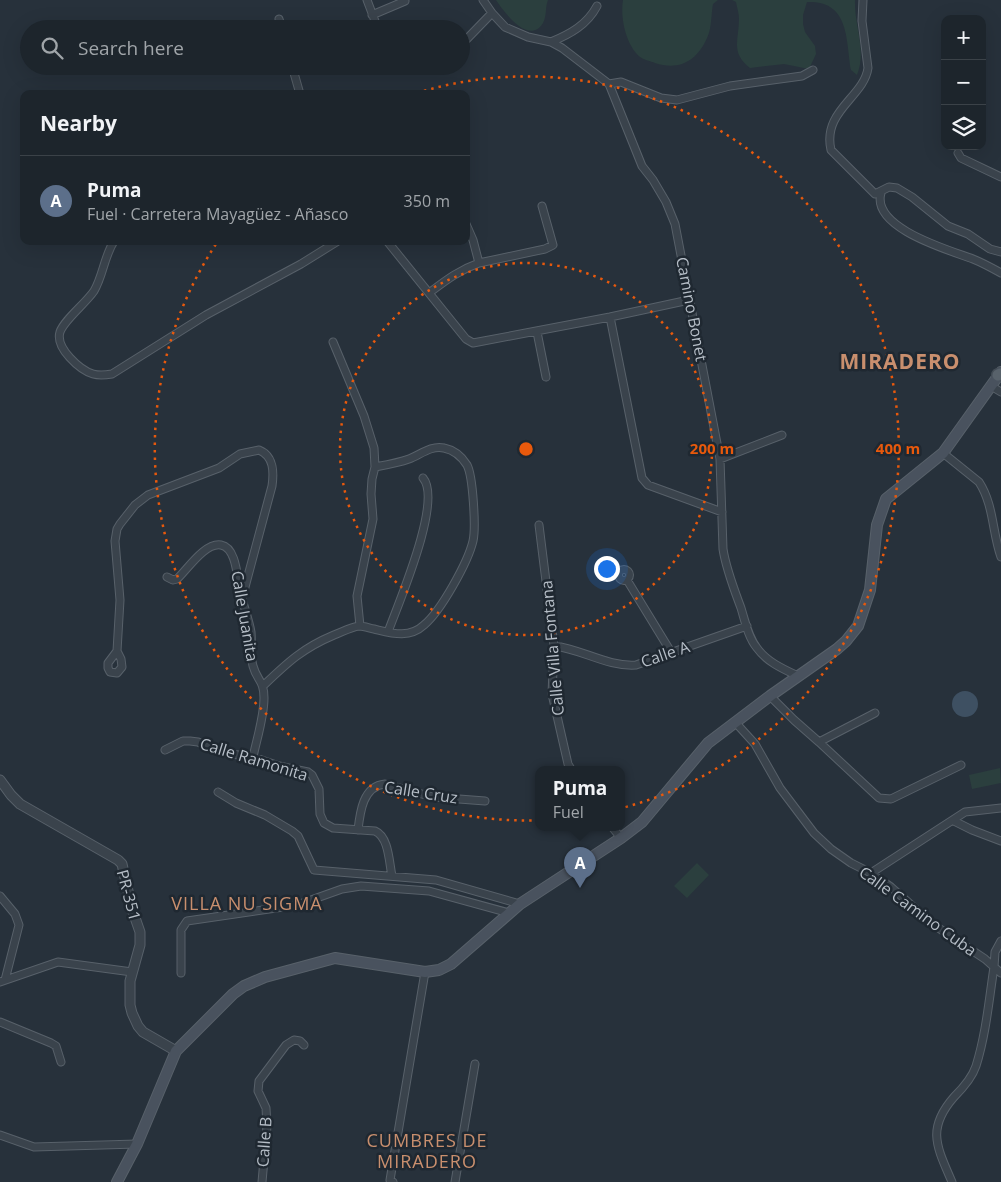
<!DOCTYPE html>
<html lang="en">
<head>
<meta charset="utf-8">
<style>
	:root { --surface:#1d252c; --page:#2a3138; --text:#f1f3f6; --muted:#a0a5a9; --line:#3b4248; --accent:#95bded }
	body { margin:0; font-family:"Open Sans",sans-serif; background:var(--page); color:var(--text) }
	.controls { position:absolute; right:15px; top:15px; display:grid; overflow:hidden; border-radius:10px; box-shadow:0 5px 20px #0002 }
	.controls button { width:45px; height:45px; display:grid; place-items:center; padding:0; border:0; border-bottom:1px solid var(--line); background:var(--surface); color:var(--text); font:25px sans-serif }
	.you { position:absolute; left:606px; top:568px; width:18px; height:18px; margin:-12px; border:4px solid #fff; border-radius:50%; background:#1a73e8; box-shadow:0 0 0 8px #1a73e833 }
	.badge { display:grid; place-items:center; width:32px; height:32px; border-radius:50%; background:var(--accent); color:#fff; font-size:16px; font-weight:700 }
	.pin { position:absolute; translate:-50% -41px; filter:drop-shadow(0 1px 2px #0008) }
	.pin::after { content:''; position:absolute; top:26px; width:18px; height:15px; background:inherit; clip-path:polygon(0 0,100% 0,50% 100%) }
	.popup { position:absolute; left:535px; top:766px; width:90px; height:65px; box-sizing:border-box; display:grid; place-content:center; border-radius:10px; background:var(--surface); filter:drop-shadow(0 1px 4px #0005); font-size:16px; white-space:nowrap; color:var(--muted) }
	.popup b { font-size:19px; color:var(--text) }
	.popup::after { content:''; position:absolute; left:50%; top:100%; margin-left:-10px; border:10px solid transparent; border-top-color:var(--surface) }
	.list { margin:0; padding:0; list-style:none }
	h2 { display:flex; justify-content:space-between; align-items:center; height:65px; margin:0; padding:0 20px; font-size:21px }
	h2 small { font-size:16px; font-weight:400; color:var(--muted) }
	.list li { display:grid; grid-template-columns:32px 1fr auto; gap:15px; align-items:center; box-sizing:border-box; height:90px; padding:0 20px; border-top:1px solid var(--line) }
	.list b { display:block; font-size:19px; white-space:nowrap }
	.list p { margin:0; font-size:16px; white-space:nowrap; color:var(--muted) }
	.list em { font-size:16px; font-style:normal; color:var(--muted) }
	.icon { flex:none; width:28px; height:28px; fill:none; stroke:currentColor; stroke-width:2; stroke-linecap:round; stroke-linejoin:round }
	.map { position:relative; flex:none; width:1001px; height:1182px; overflow:hidden }
	.search { position:absolute; background:var(--surface); box-shadow:0 5px 20px #0002; left:20px; top:20px; width:450px; height:55px; display:flex; align-items:center; gap:12px; box-sizing:border-box; padding:0 18px; border-radius:28px; color:var(--muted); font-size:19px }
	.panel { position:absolute; background:var(--surface); box-shadow:0 5px 20px #0002; left:20px; top:90px; width:450px; height:155px; border-radius:10px }
	.map>svg:first-child { display:block }
	.green { fill:#2b3f3e }
	.water { fill:#3e5062 }
	.lines { fill:none; stroke-linecap:round; stroke-linejoin:round }
	.minor-casing { stroke:#58616a; stroke-width:9 }
	.tertiary-casing { stroke:#58616a; stroke-width:11 }
	.secondary-casing { stroke:#58616a; stroke-width:12 }
	.primary-casing { stroke:#434c55; stroke-width:14 }
	.minor { stroke:#3a434c; stroke-width:7 }
	.tertiary { stroke:#3a434c; stroke-width:9 }
	.secondary { stroke:#49525e; stroke-width:10 }
	.primary { stroke:#58626b; stroke-width:11 }
	.ring { fill:none; stroke:#e8590c; stroke-width:2.5; stroke-dasharray:2.5 5 }
	.labels { text-anchor:middle; dominant-baseline:central; stroke-width:5; stroke-linejoin:round; paint-order:stroke }
	.street-label { font-size:16px; fill:#b6bec7; stroke:#1f2831 }
	.neighbourhood-label { font-size:18px; letter-spacing:1px; fill:#c98f6e; stroke:#1f2831 }
	.district-label { font-size:21px; font-weight:bold; letter-spacing:1px; fill:#c98f6e; stroke:#1f2831 }
	.centre { fill:#e8590c; stroke:#1f2831; stroke-width:2.5 }
	.ring-label { font-size:15px; text-anchor:middle; font-weight:bold; fill:#e8590c; stroke:#1f2831; stroke-width:5; stroke-linejoin:round; paint-order:stroke }
</style>
</head>
<body>
<div class="map">
<svg width="1001" height="1182" viewBox="0 0 1001 1182">
	<rect width="100%" height="100%" fill="#27313b"/>
	<path class="green" d="M 496,0 L 548,0 C 545,7 547,16 543,23 C 529,46 504,12 496,0 Z
		M 623,0 L 718,0 L 713,4 C 711,14 712,28 707,38 C 697,61 679,71 655,63 C 651,61 644,60 640,57 C 626,45 620,18 623,0 Z
		M 732,0 L 855,0 C 854,26 867,50 857,75 L 851,70 C 846,41 850,0 807,2 L 803,15 L 803,24 L 805,32 L 815,46 L 816,54 L 809,69 L 784,64 L 750,68 C 730,52 739,40 739,19 C 739,13 737,8 736,2 Z
		M 1000,768 L 1001,783 L 972,789 L 969,775 Z
		M 697,863 L 709,875 L 687,898 L 674,886 Z"/>
	<path class="water" d="M952 704a13 13 0 1 1 26 0a13 13 0 1 1-26 0Z"/>
	<g class="lines">
		<defs>
			<path id="minor" d="M 367,0 L 378,29
				M 483,0 L 492,13 L 505,27 L 528,37 L 551,42 L 562,48 L 609,84 L 642,166 L 653,180 L 666,202 L 675,224 L 720,459 L 723,549 C 726,569 734,589 741,608 C 745,621 748,637 757,648 C 767,662 783,669 798,676
				M 863,0 L 862,21 L 868,68 C 864,97 822,111 831,150 L 875,194 L 889,187 L 897,188 L 912,197 L 948,226 L 968,234 L 990,249 L 1001,252
				M 372,15 L 405,1
				M 279,19 L 282,29
				M 551,42 C 570,34 587,25 597,6
				M 461,45 L 492,13
				M 292,66 L 300,94
				M 417,66 L 431,66
				M 609,84 L 621,82 L 661,98 L 677,100 L 730,86 L 802,76 L 813,70
				M 958,153 L 961,158 L 1001,177
				M 881,193 C 871,228 949,250 973,259 C 983,263 992,268 1001,273
				M 466,224 L 473,240 L 479,263
				M 114,241 C 104,257 103,276 94,291 C 85,304 64,320 60,332 C 55,348 80,370 93,374 C 100,376 106,375 112,374 L 206,315 L 301,264 L 338,241
				M 387,241 L 466,339 L 473,343 L 610,317 L 689,300
				M 429,293 C 445,281 459,270 479,263 L 545,249 L 553,245 L 542,206
				M 610,317 L 642,478 L 648,485 L 722,512
				M 537,332 L 546,377
				M 333,342 L 364,416 L 374,448 L 375,467 L 372,479 L 371,494 L 373,519 L 357,596 L 360,626
				M 991,386 L 1001,392
				M 943,453 L 979,482 C 994,505 992,532 1001,557
				M 720,459 L 782,435
				M 539,525 L 554,646 L 552,694 L 568,764 L 571,769
				M618.5 575a5.5 5.5 0 1 1 11 0a5.5 5.5 0 1 1-11 0Z
				M 167,577 L 173,580 L 177,579 C 187,570 205,542 221,545 C 238,548 237,583 241,595 C 244,607 249,620 251,632 C 252,643 250,655 253,666 C 257,681 264,680 264,698 C 264,717 257,738 253,757
				M 627,580 L 671,652
				M 388,632 C 398,604 443,501 423,478
				M 554,646 C 582,649 607,667 636,665 L 747,626
				M 117,651 L 121,659 L 122,667 L 117,673 L 110,672 L 108,668 L 108,663 L 117,651 L 120,600 L 115,541 L 117,529 L 120,524 L 135,505 L 148,495 L 219,468 L 240,454 L 259,450 C 274,456 274,472 272,486 L 245,587 L 240,593
				M 264,685 C 288,662 303,648 334,635 C 342,632 351,627 359,626 C 364,626 369,628 374,629 C 391,633 409,639 424,625 C 441,611 468,562 473,541 C 476,528 473,476 467,465 C 462,457 454,450 444,448 C 431,445 420,455 409,459 C 398,463 386,465 375,467
				M 770,696 L 794,720 L 819,742
				M 875,713 L 819,742 L 879,798 L 891,799 L 961,765
				M 735,722 L 755,744 L 780,788 L 814,833 L 831,849 L 851,863 L 871,873 L 891,887 L 934,925 L 985,959 L 994,967 C 989,1000 986,1034 976,1066 C 972,1078 963,1088 954,1097 C 926,1129 937,1147 952,1182
				M 165,750 L 183,741 L 190,741 L 198,742 L 224,753 L 253,757 L 279,766 L 308,772 L 312,775 L 319,789 L 320,814 L 324,823 L 333,828 L 375,831 C 389,837 389,862 392,876
				M 218,792 L 236,803 L 265,815 L 292,831 L 298,836 L 314,870 L 436,880 L 520,904
				M 954,821 L 972,830 L 1001,841
				M 612,827 L 621,838
				M 358,830 C 360,812 363,786 385,784 L 433,797 L 485,801
				M 871,873 L 965,812 L 1001,808
				M 0,896 L 15,914 L 19,925 L 5,980
				M 1001,941 L 995,952 L 994,967 L 1001,973
				M 181,973 L 181,930 L 187,921 L 297,905 L 342,889 L 361,886 L 429,891 L 509,913
				M 0,982 L 58,962 L 132,972
				M 0,1022 L 51,1043 L 56,1046 L 61,1062
				M 0,1135 L 34,1147 L 137,1144
				M 262,1182 L 267,1126 L 266,1108 L 258,1091 L 259,1081 L 286,1045 L 294,1040 L 300,1041 L 304,1045
				M 393,1182 L 390,1180 L 425,972
				M 455,1182 L 475,1064"/>
			<path id="tertiary" d="M 0,780 L 11,795 L 20,804 L 118,860 L 122,864 L 132,909 L 140,932 L 140,945 L 130,981 L 130,1005 L 132,1013 L 138,1026 L 143,1032 L 176,1051"/>
			<path id="secondary" d="M 117,1182 L 137,1144 L 176,1051 L 233,994 L 244,986 L 265,977 L 335,958 L 425,972 L 439,970 L 451,964 L 520,904 L 621,838 L 642,822 L 708,743 L 770,696 L 837,649 L 846,641 L 858,626 L 870,590 L 877,525 L 886,499 L 943,453 L 1001,372"/>
			<path id="primary" d="M 998,375 L 1001,374"/>
		</defs>
		<use href="#minor" class="minor-casing"/>
		<use href="#tertiary" class="tertiary-casing"/>
		<use href="#secondary" class="secondary-casing"/>
		<use href="#primary" class="primary-casing"/>
		<use href="#minor" class="minor"/>
		<use href="#tertiary" class="tertiary"/>
		<use href="#secondary" class="secondary"/>
		<use href="#primary" class="primary"/>
	</g>
	<g class="ring">
		<circle cx="526" cy="449" r="186"/>
		<path d="M417 93A372 372 0 1 1 216 244"/>
	</g>
	<g class="labels">
		<g class="street-label">
			<text transform="translate(692 309) rotate(79)">Camino Bonet</text>
			<text transform="translate(245 616) rotate(80)">Calle Juanita</text>
			<text transform="translate(552 648) rotate(-95)">Calle Villa Fontana</text>
			<text transform="translate(665 654) rotate(-19)">Calle A</text>
			<text transform="translate(254 759) rotate(17)">Calle Ramonita</text>
			<text transform="translate(421 792) rotate(9)">Calle Cruz</text>
			<text transform="translate(129 895) rotate(75)">PR-351</text>
			<text transform="translate(918 911) rotate(36)">Calle Camino Cuba</text>
			<text transform="translate(264 1142) rotate(-86)">Calle B</text>
		</g>
		<g class="neighbourhood-label">
			<text x="247" y="903">VILLA NU SIGMA</text>
			<text x="427" y="1140">CUMBRES DE<tspan x="427" dy="21">MIRADERO</tspan></text>
		</g>
		<g class="district-label">
			<text x="900" y="361">MIRADERO</text>
		</g>
	</g>
	<circle cx="526" cy="449" r="8" class="centre"/>
	<g class="ring-label">
		<text x="712" y="454">200 m</text>
		<text x="898" y="454">400 m</text>
	</g>
</svg>
<div class="controls">
<button>+</button>
<button>−</button>
<button><svg class="icon" aria-label="layers" viewBox="0 0 24 24"><path d="M12 4l9 5-9 5-9-5zM3 14l9 5 9-5"/></svg></button>
</div>
<div class="you"></div>
<div class="pin badge" style="left:580px;top:888px;background:#5c6f8a">A</div>
<div class="popup"><b>Puma</b>Fuel</div>
<div class="search"><svg class="icon" aria-label="search" viewBox="0 0 24 24"><circle cx="10" cy="10" r="6"/><path d="M15 15l6 6"/></svg>Search here</div>
<section class="panel">
<h2>Nearby<small></small></h2>
<ul class="list">
<li><span class="badge" style="background:#5c6f8a">A</span><div><b>Puma</b><p>Fuel · Carretera Mayagüez - Añasco</p></div><em>350 m</em></li>
</ul>
</section>
</div>
</body>
</html>
